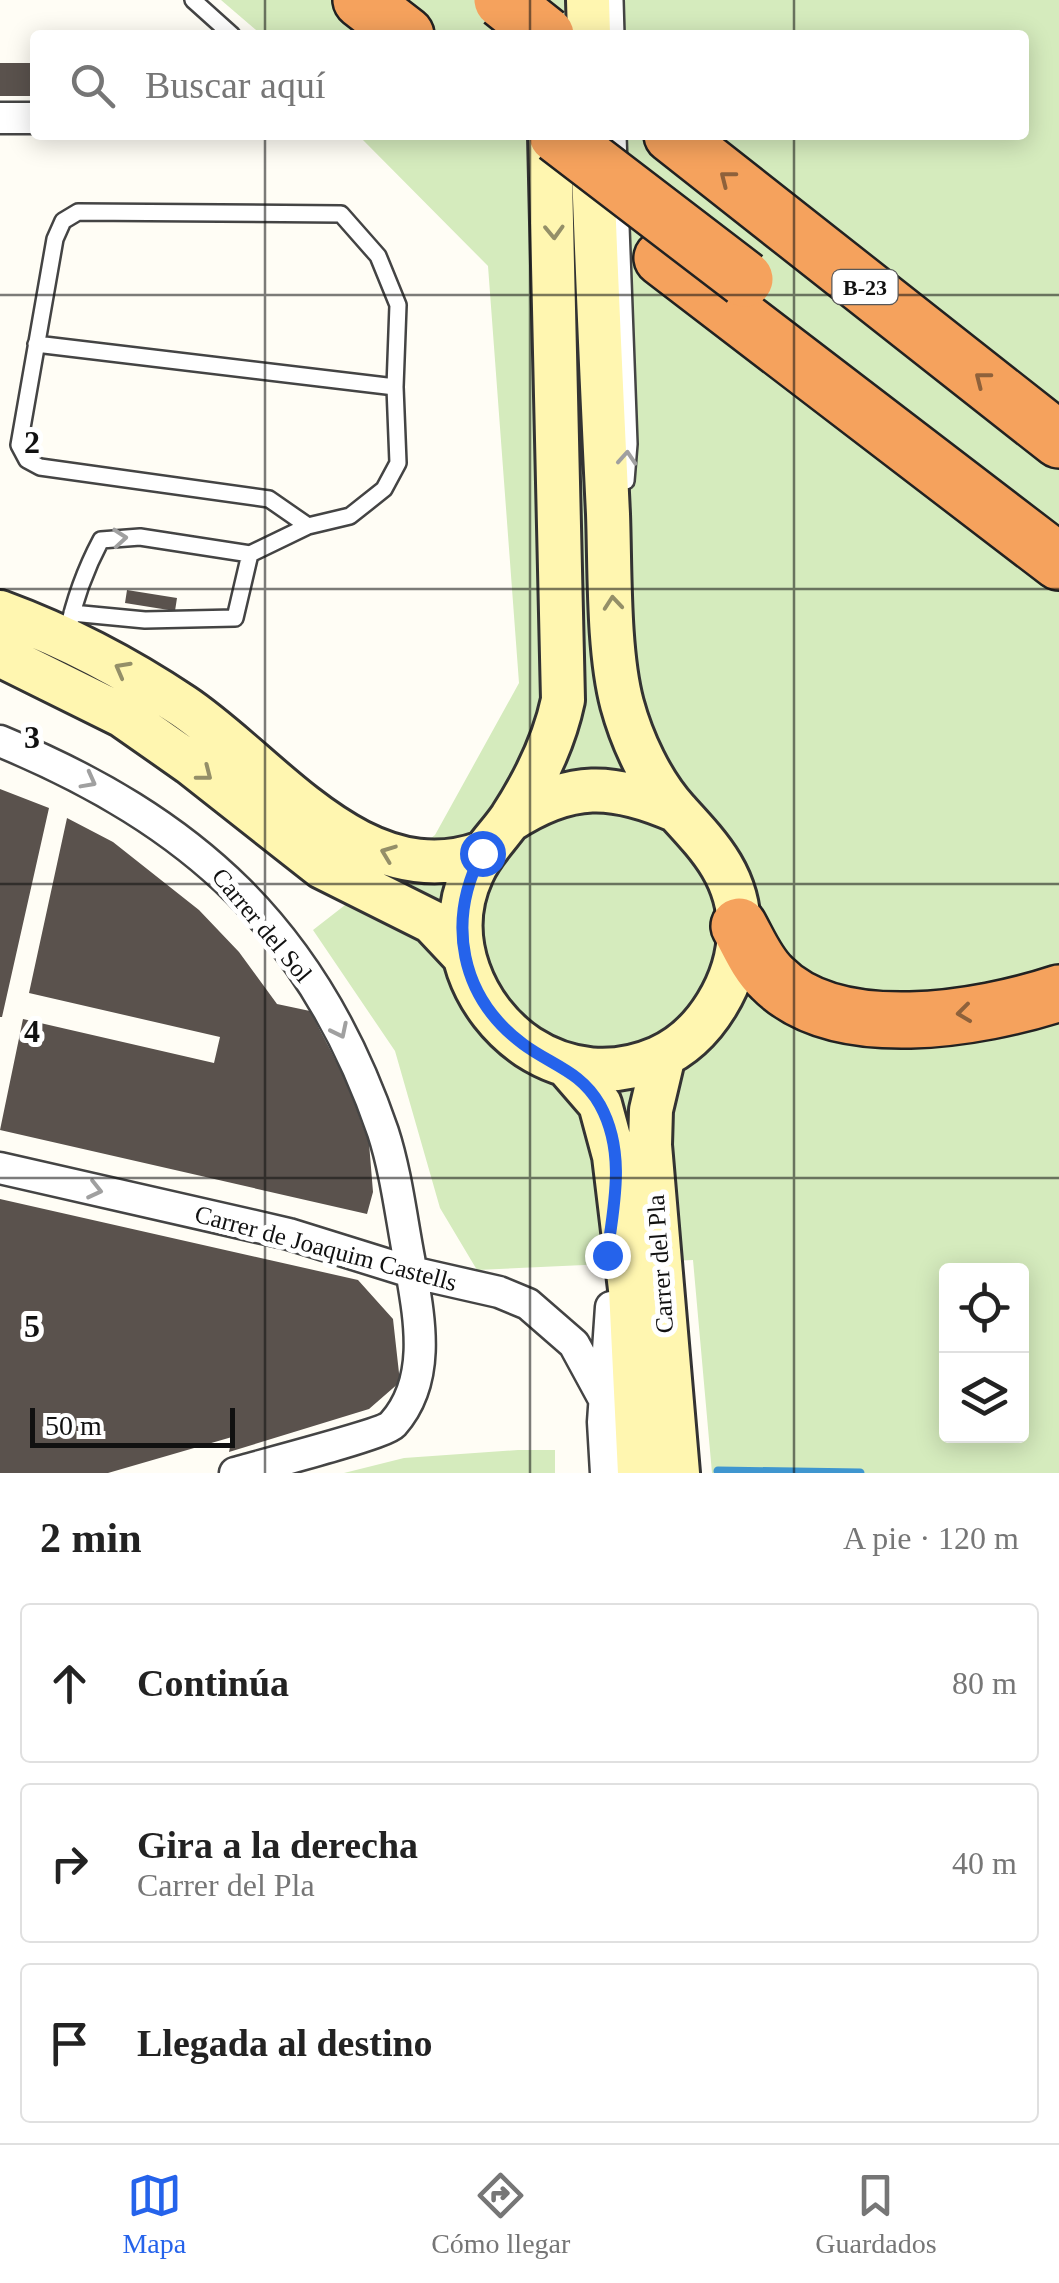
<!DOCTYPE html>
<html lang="es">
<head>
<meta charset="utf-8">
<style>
	:root { --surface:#fff; --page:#f6f6f6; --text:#222; --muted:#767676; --line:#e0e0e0; --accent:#2563eb }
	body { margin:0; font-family:Georgia,serif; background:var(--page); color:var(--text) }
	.controls { position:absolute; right:30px; bottom:30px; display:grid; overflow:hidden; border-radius:10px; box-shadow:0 5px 25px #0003 }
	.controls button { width:90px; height:90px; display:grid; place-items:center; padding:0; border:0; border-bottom:2px solid var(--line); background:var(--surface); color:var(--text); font:50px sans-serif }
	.scale { position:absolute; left:30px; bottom:25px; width:205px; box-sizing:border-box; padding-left:10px; border:5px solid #111; border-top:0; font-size:28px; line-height:35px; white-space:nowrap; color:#111; -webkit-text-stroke:8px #fff; paint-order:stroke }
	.stop { position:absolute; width:30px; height:30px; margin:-22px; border:8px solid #2563eb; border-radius:50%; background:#fff }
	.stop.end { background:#2563eb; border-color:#fff; box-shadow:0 2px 10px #0008 }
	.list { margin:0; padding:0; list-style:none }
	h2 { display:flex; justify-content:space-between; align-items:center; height:130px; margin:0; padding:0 40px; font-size:42px }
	h2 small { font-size:32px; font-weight:400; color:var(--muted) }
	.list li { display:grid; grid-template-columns:65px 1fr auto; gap:30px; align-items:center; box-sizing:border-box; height:160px; margin:0 20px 20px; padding:0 20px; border:2px solid var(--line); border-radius:10px }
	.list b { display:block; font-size:38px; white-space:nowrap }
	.list p { margin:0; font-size:32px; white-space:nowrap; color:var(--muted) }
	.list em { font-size:32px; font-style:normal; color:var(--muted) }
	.icon { flex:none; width:55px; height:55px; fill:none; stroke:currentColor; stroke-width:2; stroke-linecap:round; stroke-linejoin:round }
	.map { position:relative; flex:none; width:1059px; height:1473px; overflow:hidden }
	.search { position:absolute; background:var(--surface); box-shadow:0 5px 25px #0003; left:30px; right:30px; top:30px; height:110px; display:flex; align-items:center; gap:25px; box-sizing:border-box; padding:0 35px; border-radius:10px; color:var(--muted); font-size:38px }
	.sheet { height:670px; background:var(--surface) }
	nav { display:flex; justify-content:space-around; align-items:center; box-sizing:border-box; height:140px; border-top:2px solid var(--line); background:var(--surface); font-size:28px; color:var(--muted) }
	nav a { display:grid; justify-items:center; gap:5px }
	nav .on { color:var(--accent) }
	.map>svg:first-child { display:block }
	.green { fill:#d5ebbd; fill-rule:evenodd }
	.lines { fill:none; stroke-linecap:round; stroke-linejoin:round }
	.stream { stroke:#3f96cf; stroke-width:9 }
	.building { fill:#5a524d }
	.lane-casing { stroke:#444; stroke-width:20 }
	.street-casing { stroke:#444; stroke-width:35 }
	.secondary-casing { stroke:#333; stroke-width:48 }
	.highway-casing { stroke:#222; stroke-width:60 }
	.lane { stroke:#fff; stroke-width:15 }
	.street { stroke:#fff; stroke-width:30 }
	.secondary { stroke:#fff6b0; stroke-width:42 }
	.highway { stroke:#f5a25d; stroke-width:55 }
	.highway-bridge-casing { stroke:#222; stroke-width:60; stroke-linecap:butt }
	.highway-bridge { stroke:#f5a25d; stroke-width:55 }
	.oneway { stroke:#8e613b }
	.oneway2 { stroke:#948f68 }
	.oneway3 { stroke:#a0a0a0 }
	.route { stroke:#2563eb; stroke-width:12 }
	.grid { fill:none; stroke:#111; stroke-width:2.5; stroke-opacity:0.55 }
	.labels { text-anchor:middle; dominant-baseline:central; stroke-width:10; stroke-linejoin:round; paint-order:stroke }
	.shield { fill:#fff; stroke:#585858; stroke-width:2.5 }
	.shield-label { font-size:22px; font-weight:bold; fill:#111 }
	.street-label { font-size:25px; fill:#111; stroke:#fff }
	.grid-label { font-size:32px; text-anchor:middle; font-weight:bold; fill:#111; stroke:#fff; stroke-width:10; stroke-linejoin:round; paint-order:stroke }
</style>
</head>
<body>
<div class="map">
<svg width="1059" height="1473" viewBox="0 0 1059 1473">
	<rect width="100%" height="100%" fill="#fffdf5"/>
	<path class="green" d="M 221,0 L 1059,0 L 1059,1473 L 712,1473 L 693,1260 L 477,1270 L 440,1208 L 395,1051 L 313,930 L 435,835 L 519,683 L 488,266 L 358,135 L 1024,135 L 1024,35 L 262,35 ZM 946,1270 L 1022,1270 L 1022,1436 L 946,1436 Z
		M 518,1450 L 555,1450 L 555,1473 L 344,1473 L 404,1458 Z"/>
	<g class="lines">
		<path class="stream" d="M 718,1471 L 860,1473"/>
	</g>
	<path class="building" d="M 0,63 L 35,63 L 35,96 L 0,96 Z
		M 127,590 L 177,598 L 175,611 L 125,603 Z
		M 0,789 L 49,808 L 2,1017 L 0,1017 Z
		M 67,818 L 113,842 L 199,910 L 239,952 L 277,1004 L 310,1011 L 348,1084 L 369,1143 L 373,1192 L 367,1214 L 0,1130 L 23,1019 L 214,1063 L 220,1037 L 29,993 Z
		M 0,1199 L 358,1280 L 393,1319 L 400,1382 L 369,1409 L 229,1452 L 232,1437 L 108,1473 L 0,1473 Z"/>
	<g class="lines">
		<defs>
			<path id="lane" d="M 193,0 L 232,35
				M 615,0 L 616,35
				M 618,135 L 619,166
				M 620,199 L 629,444 L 626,481
				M 36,344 L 395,387
				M 250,554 L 308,526 L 350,516 L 384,489 L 398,463 L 395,387 L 398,305 L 378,256 L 341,214 L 78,212 L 63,221 L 55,239 L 19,445 L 27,460 L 40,467 L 269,499 L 308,526
				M 67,634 C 74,601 85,570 101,540 L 140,537 L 250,554 L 235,618 L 145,620 L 72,613"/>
			<path id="street" d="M 0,118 L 31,118
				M 0,741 C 193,821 314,930 383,1132 C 396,1172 401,1216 409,1258 C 418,1312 434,1378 393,1424 C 384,1434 259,1466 235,1473
				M 0,1168 L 289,1234 L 411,1272 L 499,1292 L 528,1304 L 574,1344 L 605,1401
				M 606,1473 L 603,1422 L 611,1307"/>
			<path id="secondary" d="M 588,0 L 589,35
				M 550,135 L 563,700 C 554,743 535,781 511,818 C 498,837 481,852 472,874 C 443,937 473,1010 528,1047 C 568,1073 614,1077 658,1058 C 706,1037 739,980 739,929 C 739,877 710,847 677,811 C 651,782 632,741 622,704 C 608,651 610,570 608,514 C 602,389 596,265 592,140
				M 0,612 C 65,636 125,667 183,706 C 271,765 362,896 482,853
				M 0,655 L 123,716 L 190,763 L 322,867 L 432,922 L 463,955
				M 509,821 C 570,781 613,783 677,811
				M 664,1055 L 651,1110 L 650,1145 L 678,1473
				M 568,1067 L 600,1104 L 614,1156 L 630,1289 L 639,1473"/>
			<path id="highway" d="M 361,0 L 406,35
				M 672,135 L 1059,440
				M 662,258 L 1059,562
				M 739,926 C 749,944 757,964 772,978 C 837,1044 980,1019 1059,993"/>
		</defs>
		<use href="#lane" class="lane-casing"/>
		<use href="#street" class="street-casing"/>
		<use href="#secondary" class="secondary-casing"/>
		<use href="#highway" class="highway-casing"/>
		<use href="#lane" class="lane"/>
		<use href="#street" class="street"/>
		<use href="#secondary" class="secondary"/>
		<use href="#highway" class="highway"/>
		<defs>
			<path id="highway-bridge" d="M 502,0 L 546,35
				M 557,135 L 745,279"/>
		</defs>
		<use href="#highway-bridge" class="highway-bridge-casing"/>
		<use href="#highway-bridge" class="highway-bridge"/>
	</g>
	<defs><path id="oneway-chevron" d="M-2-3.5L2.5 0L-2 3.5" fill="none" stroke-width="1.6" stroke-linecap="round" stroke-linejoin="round" transform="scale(2.5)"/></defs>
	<g class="oneway">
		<use href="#oneway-chevron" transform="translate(727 178) rotate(-142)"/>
		<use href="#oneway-chevron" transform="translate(982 379) rotate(-142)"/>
		<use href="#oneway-chevron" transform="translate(964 1013) rotate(173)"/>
	</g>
	<g class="oneway2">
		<use href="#oneway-chevron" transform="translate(554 232) rotate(88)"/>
		<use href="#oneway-chevron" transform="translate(613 603) rotate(-95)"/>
		<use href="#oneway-chevron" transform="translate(122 669) rotate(-151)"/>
		<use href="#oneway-chevron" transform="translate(205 774) rotate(38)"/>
		<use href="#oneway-chevron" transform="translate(388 853) rotate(-159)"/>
	</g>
	<g class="oneway3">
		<use href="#oneway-chevron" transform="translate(627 458) rotate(-86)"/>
		<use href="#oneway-chevron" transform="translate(120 538) rotate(-5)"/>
		<use href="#oneway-chevron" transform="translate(89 781) rotate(28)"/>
		<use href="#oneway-chevron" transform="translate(340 1031) rotate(64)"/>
		<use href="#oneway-chevron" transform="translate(95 1190) rotate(13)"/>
	</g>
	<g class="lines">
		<path class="route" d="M 482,853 C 446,922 460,997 523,1044 C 551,1065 581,1071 600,1105 C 626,1152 614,1205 607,1255"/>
	</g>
	<path class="grid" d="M 265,0 L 265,35M 530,0 L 530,35M 794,0 L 794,35M 265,135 L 265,1473M 530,135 L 530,1473M 794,135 L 794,1473M 0,295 L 1059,295M 0,589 L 1059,589M 0,884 L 1059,884M 0,1178 L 1059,1178"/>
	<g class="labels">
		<rect class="shield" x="832.5" y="270" width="65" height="34" rx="8"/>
		<g class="shield-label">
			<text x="865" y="287">B-23</text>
		</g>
		<g class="street-label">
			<text transform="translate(262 925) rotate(50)">Carrer del Sol</text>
			<text transform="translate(326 1248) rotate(15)">Carrer de Joaquim Castells</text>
			<text transform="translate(660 1264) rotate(-94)">Carrer del Pla</text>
		</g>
	</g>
	<g class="grid-label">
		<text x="32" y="453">2</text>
		<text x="32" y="748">3</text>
		<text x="32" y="1042">4</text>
		<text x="32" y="1337">5</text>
	</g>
</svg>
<div class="controls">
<button><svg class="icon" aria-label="locate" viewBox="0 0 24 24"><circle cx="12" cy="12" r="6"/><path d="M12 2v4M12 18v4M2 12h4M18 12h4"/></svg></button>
<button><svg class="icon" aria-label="layers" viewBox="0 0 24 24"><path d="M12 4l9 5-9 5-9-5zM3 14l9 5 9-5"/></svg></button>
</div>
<div class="scale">50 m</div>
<div class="stop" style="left:482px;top:853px"></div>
<div class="stop end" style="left:607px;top:1255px"></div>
<div class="search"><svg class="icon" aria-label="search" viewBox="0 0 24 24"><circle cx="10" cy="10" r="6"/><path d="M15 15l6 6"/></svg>Buscar aquí</div>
</div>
<section class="sheet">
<h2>2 min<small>A pie · 120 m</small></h2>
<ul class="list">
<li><svg class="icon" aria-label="ahead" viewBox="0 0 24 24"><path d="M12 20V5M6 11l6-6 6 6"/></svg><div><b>Continúa</b></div><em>80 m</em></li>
<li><svg class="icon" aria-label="right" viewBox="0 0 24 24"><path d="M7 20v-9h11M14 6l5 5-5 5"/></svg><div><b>Gira a la derecha</b><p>Carrer del Pla</p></div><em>40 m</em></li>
<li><svg class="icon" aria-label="arrive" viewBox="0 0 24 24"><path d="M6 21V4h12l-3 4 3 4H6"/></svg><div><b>Llegada al destino</b></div></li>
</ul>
</section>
<nav>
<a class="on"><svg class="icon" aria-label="map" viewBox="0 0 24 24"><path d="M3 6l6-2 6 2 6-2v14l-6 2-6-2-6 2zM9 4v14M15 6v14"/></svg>Mapa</a>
<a><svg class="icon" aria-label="directions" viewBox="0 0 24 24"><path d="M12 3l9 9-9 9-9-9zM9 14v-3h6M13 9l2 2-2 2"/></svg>Cómo llegar</a>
<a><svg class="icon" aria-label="saved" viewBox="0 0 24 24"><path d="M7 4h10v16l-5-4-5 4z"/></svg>Guardados</a>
</nav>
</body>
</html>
